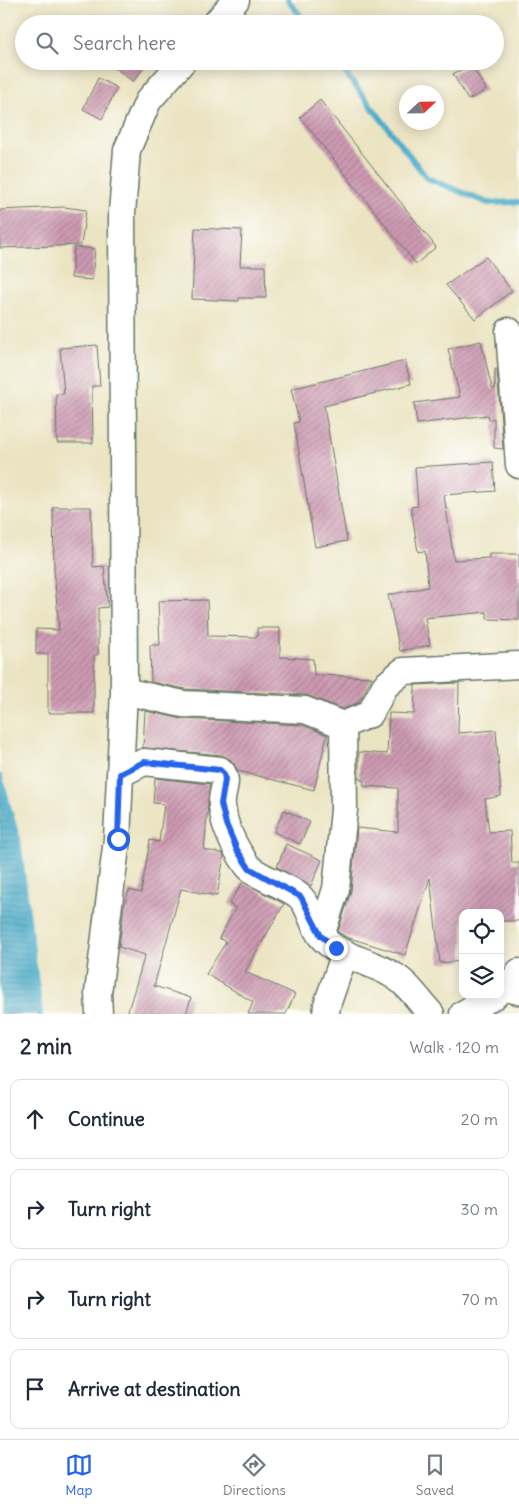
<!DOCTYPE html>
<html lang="en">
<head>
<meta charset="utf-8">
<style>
	:root { --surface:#fff; --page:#f2f2f3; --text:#1f2937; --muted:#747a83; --line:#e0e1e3; --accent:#2563eb }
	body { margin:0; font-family:Delius,sans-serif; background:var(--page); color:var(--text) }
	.controls { position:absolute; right:15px; bottom:15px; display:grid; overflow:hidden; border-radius:10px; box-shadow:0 2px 12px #0003 }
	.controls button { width:45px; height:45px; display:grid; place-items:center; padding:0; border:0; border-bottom:1px solid var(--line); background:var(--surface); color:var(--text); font:25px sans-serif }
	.compass { position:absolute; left:399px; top:85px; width:45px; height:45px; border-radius:50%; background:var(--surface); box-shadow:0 2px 12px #0003; rotate:68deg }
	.stop { position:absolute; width:15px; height:15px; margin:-11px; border:4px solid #2563eb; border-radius:50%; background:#fff }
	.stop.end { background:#2563eb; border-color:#fff; box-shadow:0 1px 5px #0008 }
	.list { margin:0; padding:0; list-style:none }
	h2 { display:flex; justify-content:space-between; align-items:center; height:65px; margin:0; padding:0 20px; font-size:21px }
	h2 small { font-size:16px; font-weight:400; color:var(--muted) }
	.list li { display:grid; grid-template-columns:32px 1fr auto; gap:15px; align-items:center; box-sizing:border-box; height:80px; margin:0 10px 10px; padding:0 10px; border:1px solid var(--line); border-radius:10px }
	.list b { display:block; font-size:19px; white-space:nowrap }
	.list em { font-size:16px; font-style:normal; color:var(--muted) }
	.icon { flex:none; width:28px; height:28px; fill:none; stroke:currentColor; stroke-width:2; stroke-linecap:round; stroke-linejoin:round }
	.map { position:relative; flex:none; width:519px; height:1014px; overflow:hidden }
	.search { position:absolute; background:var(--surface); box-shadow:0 2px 12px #0003; left:15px; right:15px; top:15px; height:55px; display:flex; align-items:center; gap:12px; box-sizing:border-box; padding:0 18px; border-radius:28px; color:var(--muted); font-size:19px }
	.sheet { height:425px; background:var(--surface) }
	nav { display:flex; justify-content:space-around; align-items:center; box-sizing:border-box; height:70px; border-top:1px solid var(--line); background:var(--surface); font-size:14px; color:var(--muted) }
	nav a { display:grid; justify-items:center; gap:2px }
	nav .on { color:var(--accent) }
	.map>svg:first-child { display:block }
	.water { fill:url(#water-rules); stroke:#34747e }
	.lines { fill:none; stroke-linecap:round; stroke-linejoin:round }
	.stream { stroke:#4aabc9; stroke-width:6 }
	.building { fill:url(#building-hatch) }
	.minor-casing { stroke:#676; stroke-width:29 }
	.minor { stroke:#fff; stroke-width:26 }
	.route { stroke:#2563eb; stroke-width:6 }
</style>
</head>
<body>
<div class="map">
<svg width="519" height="1014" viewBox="0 0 519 1014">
	<defs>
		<pattern id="water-rules" width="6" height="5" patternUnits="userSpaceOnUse" patternTransform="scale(1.25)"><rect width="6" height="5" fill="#4aabc9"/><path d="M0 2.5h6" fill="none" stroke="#3d8ca4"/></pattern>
		<pattern id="building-hatch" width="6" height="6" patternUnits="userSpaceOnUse" patternTransform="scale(1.25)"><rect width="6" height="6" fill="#cd9ab2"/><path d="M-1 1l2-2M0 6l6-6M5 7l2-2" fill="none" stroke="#a67f92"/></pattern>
	</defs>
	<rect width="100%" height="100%" fill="#fdfcf7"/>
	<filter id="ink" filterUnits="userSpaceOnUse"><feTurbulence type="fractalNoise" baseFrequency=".02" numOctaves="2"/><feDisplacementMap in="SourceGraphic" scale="10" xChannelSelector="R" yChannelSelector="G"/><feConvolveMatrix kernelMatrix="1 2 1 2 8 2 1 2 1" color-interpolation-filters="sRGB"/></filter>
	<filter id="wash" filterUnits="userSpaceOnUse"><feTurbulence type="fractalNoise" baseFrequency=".0096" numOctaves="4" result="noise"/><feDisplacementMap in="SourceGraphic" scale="20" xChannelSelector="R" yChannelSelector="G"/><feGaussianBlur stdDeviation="1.12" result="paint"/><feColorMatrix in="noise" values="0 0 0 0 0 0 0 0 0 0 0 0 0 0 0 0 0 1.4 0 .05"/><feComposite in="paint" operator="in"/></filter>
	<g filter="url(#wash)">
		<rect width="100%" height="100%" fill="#ebe4c3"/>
		<path class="water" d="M 0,777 L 18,841 L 40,1014 L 0,1014 Z"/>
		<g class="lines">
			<path class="stream" d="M 288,0 L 307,24
				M 336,61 L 427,178 L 488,203 L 519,202
				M 0,777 L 18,841 L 40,1014"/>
		</g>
		<g id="blocks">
			<path class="building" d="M 107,61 L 149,61 L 133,82 Z
				M 471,64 L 486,90 L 468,100 L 453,74 Z
				M 98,78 L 117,88 L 102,119 L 83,109 Z
				M 320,100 L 436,247 L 416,264 L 300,117 Z
				M 64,207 L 86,210 L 81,245 L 0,248 L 0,210 Z
				M 195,228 L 242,230 L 240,266 L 265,266 L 266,298 L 239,298 L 239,301 L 192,299 Z
				M 74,247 L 95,249 L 92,280 L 71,278 Z
				M 486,257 L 512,291 L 475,319 L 446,285 Z
				M 481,341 L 492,389 L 495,389 L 495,369 L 497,369 L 503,449 L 494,448 L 494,418 L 489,420 L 488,415 L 417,424 L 414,403 L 460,397 L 448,349 Z
				M 97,345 L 100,386 L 92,386 L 93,443 L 57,443 L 56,394 L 64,394 L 60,348 Z
				M 405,361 L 411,384 L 324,406 L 347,541 L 315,547 L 294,423 L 299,422 L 291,389 Z
				M 493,462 L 495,491 L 444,495 L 454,560 L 489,558 L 489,554 L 519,554 L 519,620 L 487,619 L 487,612 L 425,618 L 430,645 L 400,651 L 388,595 L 428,587 L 425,551 L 418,552 L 411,507 L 418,506 L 415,467 Z
				M 53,507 L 91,507 L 93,567 L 104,566 L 108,607 L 98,608 L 98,655 L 94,655 L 94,713 L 48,713 L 48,654 L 36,654 L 36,629 L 59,630 L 54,570 Z
				M 207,600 L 208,636 L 257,637 L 257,628 L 280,628 L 280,657 L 313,659 L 314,675 L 372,677 L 359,702 L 343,709 L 306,695 L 185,689 L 151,682 L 150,645 L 160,645 L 158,601 Z
				M 459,683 L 458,733 L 496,730 L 501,796 L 485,799 L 489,832 L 510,831 L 512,863 L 519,863 L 519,921 L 500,921 L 500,913 L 463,913 L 463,961 L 440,963 L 430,878 L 405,955 L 346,937 L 338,932 L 351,891 L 357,828 L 398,832 L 398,788 L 363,786 L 364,781 L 359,779 L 359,752 L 387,754 L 389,713 L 414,714 L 415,685 Z
				M 145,711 L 182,719 L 302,725 L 327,735 L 314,790 L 238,771 L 231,760 L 222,755 L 143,748 Z
				M 155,778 L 210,784 L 204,850 L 222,853 L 224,856 L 217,896 L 181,889 L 154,986 L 191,998 L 186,1014 L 127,1014 L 145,955 L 119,947 L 124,906 L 129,890 L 141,893 L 150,840 L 159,842 L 164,804 L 153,803 Z
				M 284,810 L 310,822 L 300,844 L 274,832 Z
				M 286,844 L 322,860 L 311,886 L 277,867 Z
				M 243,882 L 284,904 L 245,972 L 295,994 L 286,1014 L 248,1014 L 253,1002 L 206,974 L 226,942 L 219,938 L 236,908 L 229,904 Z"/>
		</g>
	</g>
	<g filter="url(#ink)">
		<use href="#blocks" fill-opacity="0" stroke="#676" stroke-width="1"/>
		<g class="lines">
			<defs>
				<path id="minor" d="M 215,24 L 236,0
					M 509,331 L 519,465
					M 124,691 L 183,704 L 305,710 L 343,725 L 370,714 L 385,686 L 403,671 L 519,665
					M 120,774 L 144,762 L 220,770 C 231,780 220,794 222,806 C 224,827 235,848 247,865 C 256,877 286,885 299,896 C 310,905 312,925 321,936 C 337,956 370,961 391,974 C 408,983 418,1000 431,1014
					M 321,936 L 336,889 L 344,810 L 343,725
					M 519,972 L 510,989 L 519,991
					M 99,1014 L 98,993 L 117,839 L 124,691 L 122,213 L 127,150 L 148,101 L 183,61
					M 326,1014 L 327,1005 L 345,953
					M 463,1014 L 495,995"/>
			</defs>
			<use href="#minor" class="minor-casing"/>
			<use href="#minor" class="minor"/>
		</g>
	</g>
	<g class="lines" filter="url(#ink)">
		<path class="route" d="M 118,839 L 120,774 L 144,762 L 220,770 L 224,774 L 225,780 L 221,804 L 226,824 L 237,850 L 249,868 L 301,897 L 321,936 L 336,948"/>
	</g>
</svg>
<div class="controls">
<button><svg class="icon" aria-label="locate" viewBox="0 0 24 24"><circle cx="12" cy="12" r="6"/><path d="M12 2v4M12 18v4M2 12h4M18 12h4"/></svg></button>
<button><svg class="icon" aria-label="layers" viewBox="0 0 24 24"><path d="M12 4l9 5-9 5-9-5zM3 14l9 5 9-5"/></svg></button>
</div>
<svg class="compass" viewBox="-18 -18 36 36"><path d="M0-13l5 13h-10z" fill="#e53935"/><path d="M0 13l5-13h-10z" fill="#747a83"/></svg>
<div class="stop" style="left:118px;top:839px"></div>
<div class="stop end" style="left:336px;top:948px"></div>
<div class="search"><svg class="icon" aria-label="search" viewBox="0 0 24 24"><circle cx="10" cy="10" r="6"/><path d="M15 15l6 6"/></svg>Search here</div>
</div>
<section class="sheet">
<h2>2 min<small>Walk · 120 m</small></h2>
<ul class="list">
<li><svg class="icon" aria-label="ahead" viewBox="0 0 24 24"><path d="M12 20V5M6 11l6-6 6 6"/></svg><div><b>Continue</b></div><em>20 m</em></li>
<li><svg class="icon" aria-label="right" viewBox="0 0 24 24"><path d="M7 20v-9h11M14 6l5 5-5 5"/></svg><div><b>Turn right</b></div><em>30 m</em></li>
<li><svg class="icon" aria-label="right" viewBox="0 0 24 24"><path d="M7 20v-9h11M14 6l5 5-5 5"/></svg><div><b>Turn right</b></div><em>70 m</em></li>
<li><svg class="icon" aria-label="arrive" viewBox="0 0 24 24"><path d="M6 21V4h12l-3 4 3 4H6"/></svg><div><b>Arrive at destination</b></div></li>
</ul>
</section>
<nav>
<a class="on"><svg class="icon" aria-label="map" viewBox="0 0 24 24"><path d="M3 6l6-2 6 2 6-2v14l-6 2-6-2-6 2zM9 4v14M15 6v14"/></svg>Map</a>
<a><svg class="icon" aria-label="directions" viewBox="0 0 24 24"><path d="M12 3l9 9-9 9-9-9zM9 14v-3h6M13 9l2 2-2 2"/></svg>Directions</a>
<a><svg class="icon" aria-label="saved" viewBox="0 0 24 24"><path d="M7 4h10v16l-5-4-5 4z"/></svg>Saved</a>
</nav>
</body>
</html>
